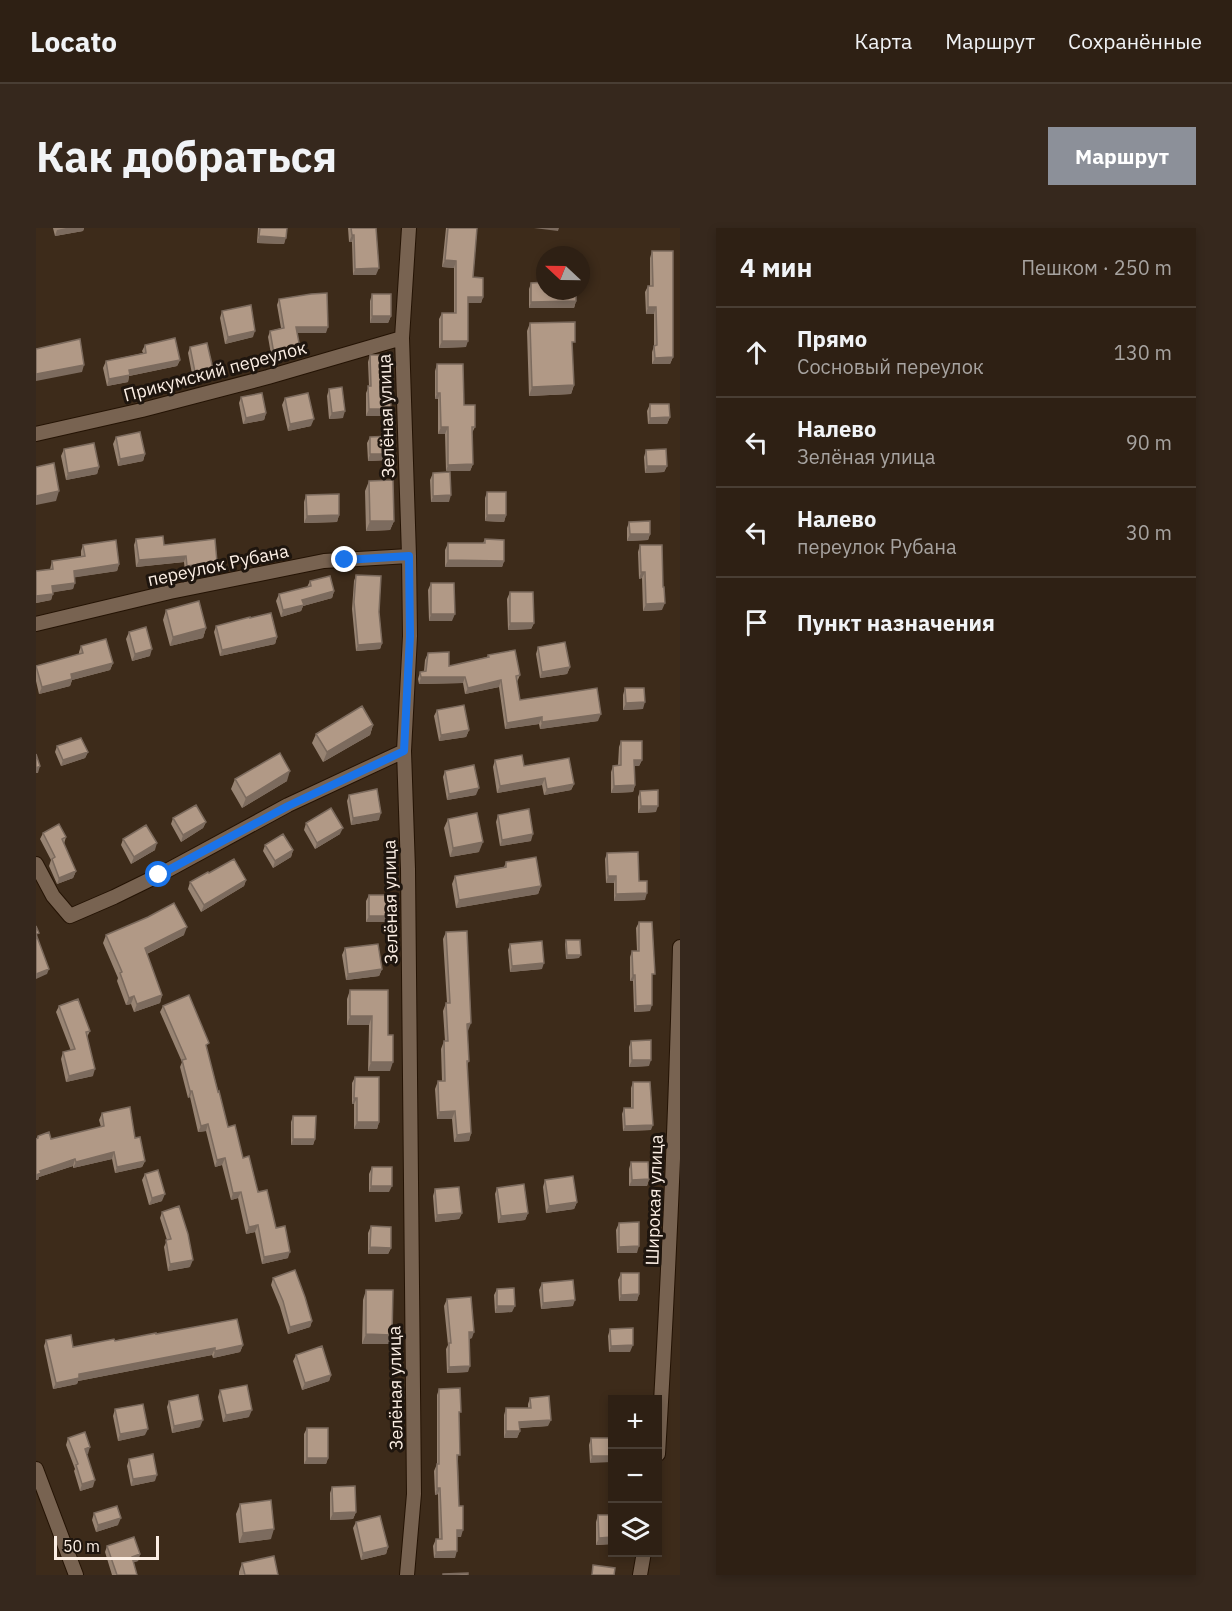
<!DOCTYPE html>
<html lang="ru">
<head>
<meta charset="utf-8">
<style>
	:root { --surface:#2e2014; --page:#36281d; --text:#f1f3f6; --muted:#a7a3a0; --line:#493e34; --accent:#8c9099 }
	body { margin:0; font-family:"IBM Plex Sans",sans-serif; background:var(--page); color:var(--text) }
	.controls { position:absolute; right:18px; bottom:18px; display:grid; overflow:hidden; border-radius:0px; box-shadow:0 3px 9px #0003 }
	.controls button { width:54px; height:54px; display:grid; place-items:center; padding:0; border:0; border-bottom:2px solid var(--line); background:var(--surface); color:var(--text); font:30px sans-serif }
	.compass { position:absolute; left:500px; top:18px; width:54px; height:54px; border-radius:50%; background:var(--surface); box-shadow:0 3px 9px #0003; rotate:292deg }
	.scale { position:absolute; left:18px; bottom:15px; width:105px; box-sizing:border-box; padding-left:6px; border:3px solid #fbeee4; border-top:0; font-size:16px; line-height:21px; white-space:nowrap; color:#fbeee4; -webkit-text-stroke:4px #1e150e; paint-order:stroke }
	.stop { position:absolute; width:18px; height:18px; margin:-14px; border:4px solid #1a73e8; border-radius:50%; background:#fff }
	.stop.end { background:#1a73e8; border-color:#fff; box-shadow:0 2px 6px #0008 }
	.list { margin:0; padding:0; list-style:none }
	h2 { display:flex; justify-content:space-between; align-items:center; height:78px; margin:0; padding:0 24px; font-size:26px }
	h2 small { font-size:20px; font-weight:400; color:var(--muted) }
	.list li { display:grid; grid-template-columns:39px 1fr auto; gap:18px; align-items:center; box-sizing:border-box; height:90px; padding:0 24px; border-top:2px solid var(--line) }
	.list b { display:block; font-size:22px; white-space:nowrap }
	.list p { margin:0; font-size:20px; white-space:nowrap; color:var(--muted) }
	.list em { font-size:20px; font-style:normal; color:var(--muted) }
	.icon { flex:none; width:33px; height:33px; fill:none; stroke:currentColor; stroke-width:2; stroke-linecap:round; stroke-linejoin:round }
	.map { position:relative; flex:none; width:644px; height:1347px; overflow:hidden; border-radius:0px }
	header { display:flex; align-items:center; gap:36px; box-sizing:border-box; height:84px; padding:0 30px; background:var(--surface); border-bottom:2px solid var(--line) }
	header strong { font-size:28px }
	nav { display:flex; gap:33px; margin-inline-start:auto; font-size:21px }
	.intro { display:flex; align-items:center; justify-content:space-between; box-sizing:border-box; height:144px; padding:0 36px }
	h1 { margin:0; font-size:42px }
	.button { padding:15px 27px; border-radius:0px; background:var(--accent); color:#fff; font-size:21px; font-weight:700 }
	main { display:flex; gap:36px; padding:0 36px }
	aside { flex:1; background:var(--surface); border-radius:0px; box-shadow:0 3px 9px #0003 }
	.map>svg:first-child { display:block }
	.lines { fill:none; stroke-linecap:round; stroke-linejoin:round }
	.minor-casing { stroke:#241304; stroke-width:16 }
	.minor { stroke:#786351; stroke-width:14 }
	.wall { fill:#988473 }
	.shaded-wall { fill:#7c6b5e }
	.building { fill:#b19986; stroke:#7c6b5e; stroke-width:1.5 }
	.route { stroke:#1a73e8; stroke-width:8 }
	.labels { text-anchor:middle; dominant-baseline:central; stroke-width:6; stroke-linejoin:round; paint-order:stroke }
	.street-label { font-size:18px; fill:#fbeee4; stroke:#1e150e }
</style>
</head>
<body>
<header>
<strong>Locato</strong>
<nav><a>Карта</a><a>Маршрут</a><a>Сохранённые</a></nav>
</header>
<div class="intro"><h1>Как добраться</h1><a class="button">Маршрут</a></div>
<main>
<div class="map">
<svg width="644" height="1347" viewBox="0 0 644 1347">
	<rect width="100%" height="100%" fill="#3d2b1a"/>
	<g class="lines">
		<defs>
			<path id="minor" d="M 0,206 L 106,182 L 232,149 L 366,110
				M 0,396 L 134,364 L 288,333 L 373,328
				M 0,636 L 17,668 L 34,688 L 78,669 L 123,647 L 252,577 L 368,523
				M 622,1226 C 632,1057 640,888 644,719
				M 0,1241 L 40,1347
				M 371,1347 L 378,1266 L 372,641 L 368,523 L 374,408 L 373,328 L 366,110 L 373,0
				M 604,1347 L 608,1324"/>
		</defs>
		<use href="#minor" class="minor-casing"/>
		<use href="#minor" class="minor"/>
	</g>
	<path class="wall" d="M 17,0 L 48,0 L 47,3 L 19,8 Z
		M 222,0 L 251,0 L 248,16 L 221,15 Z
		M 312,0 L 340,0 L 340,47 L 317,47 L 316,14 L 313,14 Z
		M 410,0 L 441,0 L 437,49 L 447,69 L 445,75 L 432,75 L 430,119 L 403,120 L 403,91 L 406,85 L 418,85 L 418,40 L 406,39 Z
		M 616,23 L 637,129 L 634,136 L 616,136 L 616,124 L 618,118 L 618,86 L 610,86 L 609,64 L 612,58 L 614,58 L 614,30 Z
		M 495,55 L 540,73 L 538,80 L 493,80 L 493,61 Z
		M 336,66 L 355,88 L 352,95 L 334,95 L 334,73 Z
		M 243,71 L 290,105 L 261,105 L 264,120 L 262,126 L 236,132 L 232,109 L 234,103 L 245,100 L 241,77 Z
		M 186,83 L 217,109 L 189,116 L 184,90 Z
		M 494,95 L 536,122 L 538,157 L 535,166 L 493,168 L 491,103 Z
		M 109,117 L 144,132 L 141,138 L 93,148 L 92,154 L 71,158 L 67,140 L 70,133 L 107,125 L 106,123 Z
		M 154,119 L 177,141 L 174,147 L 157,151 L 152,125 Z
		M 334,127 L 355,157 L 355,181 L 352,188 L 330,188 L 330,165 L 333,158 L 332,134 Z
		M 401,136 L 428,177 L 439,199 L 436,205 L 437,236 L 434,243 L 410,243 L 409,206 L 402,206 L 402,171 L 399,171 L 399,143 Z
		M 293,161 L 307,190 L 293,191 L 291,168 Z
		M 205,169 L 230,185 L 228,192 L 207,196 L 203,175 Z
		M 249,170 L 275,198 L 252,203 L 246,177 Z
		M 614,176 L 634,189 L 631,196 L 612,196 L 611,183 Z
		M 80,209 L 109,226 L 107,233 L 82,238 L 77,216 Z
		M 334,209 L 356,226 L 353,232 L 332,233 L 331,215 Z
		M 28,221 L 63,239 L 61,246 L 30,252 L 25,228 Z
		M 610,222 L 631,238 L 628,244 L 609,245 L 608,229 Z
		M 397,245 L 413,274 L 395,274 L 394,252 Z
		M 333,253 L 358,293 L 354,302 L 330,303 L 329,263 Z
		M 451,264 L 470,287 L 468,294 L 449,293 L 449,270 Z
		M 270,267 L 303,287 L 301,294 L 268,295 L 268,274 Z
		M 593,294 L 614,306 L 612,312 L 591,313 L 591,300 Z
		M 100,311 L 128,317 L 181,334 L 179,341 L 149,344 L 148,334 L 100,339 L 98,317 Z
		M 449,311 L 468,333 L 466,339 L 409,339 L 409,322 L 412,315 L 447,315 Z
		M 47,317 L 83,336 L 81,343 L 39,349 L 37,361 L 17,364 L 15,372 L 0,375 L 0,343 L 14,341 L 16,333 L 45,329 L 45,323 Z
		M 604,317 L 626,382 L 607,383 L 606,350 L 603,351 L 602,324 Z
		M 320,347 L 343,384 L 346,415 L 344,421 L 320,423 L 316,381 L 318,353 Z
		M 274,353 L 298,363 L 296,370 L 267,378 L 265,383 L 245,389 L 240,373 L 243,366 L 271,359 Z
		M 395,355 L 416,393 L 393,393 L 392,362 Z
		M 474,364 L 498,395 L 495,401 L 472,402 L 471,371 Z
		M 130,382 L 170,400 L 167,410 L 134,418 L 127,392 Z
		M 214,390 L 241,409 L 239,416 L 184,428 L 178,404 L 180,398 Z
		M 93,404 L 114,428 L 96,433 L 90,411 Z
		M 45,418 L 77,435 L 74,442 L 36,452 L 34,458 L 3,466 L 0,453 L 0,438 L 43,426 L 43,424 Z
		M 502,419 L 534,439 L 531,446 L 504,450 L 500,426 Z
		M 392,425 L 413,438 L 451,429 L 452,427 L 484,447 L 481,454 L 484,472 L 562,493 L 504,501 L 503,496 L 469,501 L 463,459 L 429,466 L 427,455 L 383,456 L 382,451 L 384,444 L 388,443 L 389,432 Z
		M 589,460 L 607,481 L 587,482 L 587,467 Z
		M 401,482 L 433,502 L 430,509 L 403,513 L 398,488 Z
		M 337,497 L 334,507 L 287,534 L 276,515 L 280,506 Z
		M 585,513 L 606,532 L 603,538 L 599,538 L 599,557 L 597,564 L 575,565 L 575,544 L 577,538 L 582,537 L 583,519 Z
		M 21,518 L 52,524 L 49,530 L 25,538 L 19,524 Z
		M 459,532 L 488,538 L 538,556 L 535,562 L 508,567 L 506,557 L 461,565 L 457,539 Z
		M 409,543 L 440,567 L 411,572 L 407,549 Z
		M 199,551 L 251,553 L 206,580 L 195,561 Z
		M 604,563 L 620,584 L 602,585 L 602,569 Z
		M 313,567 L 343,592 L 315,597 L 311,573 Z
		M 462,587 L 495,613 L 464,618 L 460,594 Z
		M 137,590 L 170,594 L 167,600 L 145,614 L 135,596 Z
		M 412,591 L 443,624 L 414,629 L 408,600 Z
		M 270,595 L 304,606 L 279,621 L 268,602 Z
		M 7,605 L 30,609 L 28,616 L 40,643 L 37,650 L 21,656 L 13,638 L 15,632 L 4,611 Z
		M 87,611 L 119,622 L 95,636 L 85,617 Z
		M 229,617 L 257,622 L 255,629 L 237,640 L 227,623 Z
		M 571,625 L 603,653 L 609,672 L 578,673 L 578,655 L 570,655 L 569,631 Z
		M 470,634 L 505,658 L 502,666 L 420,680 L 416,656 L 419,648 L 468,639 Z
		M 173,645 L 210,652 L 208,658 L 165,684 L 152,661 L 154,654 Z
		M 333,667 L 355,694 L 330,694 L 330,673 Z
		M 603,694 L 616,752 L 614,783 L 598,784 L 597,753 L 594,753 L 594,729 L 596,723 L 601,723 L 600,700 Z
		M 410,704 L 432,803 L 431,803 L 433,833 L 431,837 L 435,905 L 433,913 L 418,914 L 416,891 L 401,891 L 399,861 L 402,853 L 406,853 L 405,821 L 408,813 L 409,813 L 407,783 L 410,775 L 411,775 L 407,711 Z
		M 70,707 L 148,707 L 111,726 L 126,767 L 124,775 L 98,784 L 95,776 L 90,777 L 81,753 L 82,750 L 67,715 Z
		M 530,712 L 543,730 L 530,731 L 529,716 Z
		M 474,716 L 506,741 L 474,744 L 472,722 Z
		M 309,720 L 346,741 L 343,748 L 310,752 L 306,727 Z
		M 314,762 L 352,807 L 354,843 L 332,843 L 333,797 L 311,797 L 311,771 Z
		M 23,778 L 54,803 L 51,809 L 57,848 L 30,854 L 25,831 L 27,824 L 35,823 L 20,784 Z
		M 127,778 L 171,822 L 192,899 L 207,930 L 240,1000 L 252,1030 L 226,1036 L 219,1004 L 210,1006 L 202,970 L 195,972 L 186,937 L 179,939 L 170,903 L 162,904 L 154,869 L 152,870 L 144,839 L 146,834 L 124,784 Z
		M 595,813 L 613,838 L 593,839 L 593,819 Z
		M 319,849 L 343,894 L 341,901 L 318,901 L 318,876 L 316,876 L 316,855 Z
		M 597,854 L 615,902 L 587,903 L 586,886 L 588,880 L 595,880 L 595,860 Z
		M 66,885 L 99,910 L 109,933 L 106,939 L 79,945 L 76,931 L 37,940 L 37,938 L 3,949 L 2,952 L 0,952 L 0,911 L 2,908 L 15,911 L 65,899 L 63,892 Z
		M 257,888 L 279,911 L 277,917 L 255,917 L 255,894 Z
		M 595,934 L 613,951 L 611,958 L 593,958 L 593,941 Z
		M 336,939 L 353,964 L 333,964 L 333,946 Z
		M 109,946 L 126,973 L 113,977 L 106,952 Z
		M 509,952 L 541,974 L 538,981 L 510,985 L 507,959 Z
		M 461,960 L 492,985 L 489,992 L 462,995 L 459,966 Z
		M 399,961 L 426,985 L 423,991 L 399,994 L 397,968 Z
		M 126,984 L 154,1039 L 132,1043 L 128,1019 L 131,1012 L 124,990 Z
		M 583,995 L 601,1025 L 581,1025 L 580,1002 Z
		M 335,998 L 355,1020 L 352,1026 L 332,1026 L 332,1005 Z
		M 585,1045 L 603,1066 L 601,1073 L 583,1073 L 582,1052 Z
		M 237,1050 L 276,1093 L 274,1099 L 252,1106 L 244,1079 L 235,1057 Z
		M 506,1055 L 537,1078 L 505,1081 L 503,1062 Z
		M 461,1061 L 476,1084 L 459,1085 L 458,1067 Z
		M 330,1062 L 356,1107 L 353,1116 L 326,1116 L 327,1072 Z
		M 411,1071 L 436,1110 L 433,1111 L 432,1144 L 411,1145 L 410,1121 L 412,1117 L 408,1078 Z
		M 574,1101 L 594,1124 L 573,1124 L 572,1108 Z
		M 120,1106 L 207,1117 L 204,1124 L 177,1130 L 176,1127 L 42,1153 L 41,1156 L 17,1161 L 8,1118 L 10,1112 L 37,1119 Z
		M 260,1127 L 295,1147 L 293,1153 L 266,1162 L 257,1133 Z
		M 403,1161 L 423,1189 L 422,1233 L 423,1278 L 425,1309 L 421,1309 L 419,1330 L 398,1330 L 397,1318 L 400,1311 L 403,1311 L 402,1266 L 399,1267 L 398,1243 L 401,1236 L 401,1167 Z
		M 184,1162 L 213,1189 L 187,1194 L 182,1169 Z
		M 494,1170 L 512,1198 L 484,1200 L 484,1203 L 481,1210 L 468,1210 L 468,1187 L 470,1180 L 492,1180 L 492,1176 Z
		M 133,1173 L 164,1199 L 136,1205 L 131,1179 Z
		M 79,1181 L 109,1207 L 82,1213 L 77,1188 Z
		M 271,1200 L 292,1230 L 290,1236 L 268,1236 L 268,1206 Z
		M 32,1210 L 52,1226 L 51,1226 L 57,1259 L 44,1263 L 38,1243 L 39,1241 L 30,1217 Z
		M 555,1210 L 576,1210 L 554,1235 L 553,1217 Z
		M 93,1231 L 119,1253 L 95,1258 L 91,1238 Z
		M 296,1259 L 320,1284 L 317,1291 L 294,1292 L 294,1265 Z
		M 204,1276 L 235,1311 L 203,1315 L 200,1286 Z
		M 58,1285 L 82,1297 L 60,1304 L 56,1292 Z
		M 562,1287 L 576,1287 L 576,1316 L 560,1317 L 560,1294 Z
		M 320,1294 L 352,1319 L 350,1326 L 325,1332 L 317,1300 Z
		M 71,1318 L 104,1326 L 102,1333 L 97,1334 L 101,1347 L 76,1347 L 69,1324 Z
		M 206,1335 L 242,1347 L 203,1347 L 203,1344 Z"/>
	<path class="shaded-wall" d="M 30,0 L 48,0 L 47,3 L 19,8 L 21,2 Z
		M 498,0 L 523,0 L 522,3 Z
		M 316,7 L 318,7 L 316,14 L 313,14 Z
		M 223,8 L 250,10 L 248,16 L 221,15 Z
		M 409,32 L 420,33 L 418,40 L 406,39 Z
		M 343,40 L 340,47 L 317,47 L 319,41 Z
		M 432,69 L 447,69 L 445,75 L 429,75 Z
		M 540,73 L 538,80 L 493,80 L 495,74 Z
		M 612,79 L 620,79 L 618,86 L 610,86 Z
		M 336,88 L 355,88 L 352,95 L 334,95 Z
		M 260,99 L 292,99 L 290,105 L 258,105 Z
		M 219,103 L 217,109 L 189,116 L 192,109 Z
		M 406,113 L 432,113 L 430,119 L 403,120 Z
		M 264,120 L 262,126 L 236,132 L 238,126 Z
		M 637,129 L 634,136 L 616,136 L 619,130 Z
		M 144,132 L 141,138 L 93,148 L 92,154 L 71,158 L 73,151 L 93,142 Z
		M 48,137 L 46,144 L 0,153 L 0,146 Z
		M 177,141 L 174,147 L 157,151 L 159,144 Z
		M 538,157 L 535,166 L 493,168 L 496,159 Z
		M 401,165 L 404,165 L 402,171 L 399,171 Z
		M 333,181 L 355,181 L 352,188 L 330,188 Z
		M 309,183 L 307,190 L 293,191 L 296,185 Z
		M 230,185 L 228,192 L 207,196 L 210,190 Z
		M 634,189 L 631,196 L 612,196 L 614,190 Z
		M 278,191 L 275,198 L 252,203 L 254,196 Z
		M 405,199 L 412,199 L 409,206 L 402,206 Z
		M 109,226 L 107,233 L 82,238 L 84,231 Z
		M 334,226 L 356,226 L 353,232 L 332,233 Z
		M 437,236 L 434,243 L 410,243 L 412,237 Z
		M 611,238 L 631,238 L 628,244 L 609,245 Z
		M 63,239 L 61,246 L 30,252 L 32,245 Z
		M 23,263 L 20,273 L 0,277 L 0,268 Z
		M 415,267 L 413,274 L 395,274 L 397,268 Z
		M 303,287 L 301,294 L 268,295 L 271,288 Z
		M 451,287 L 470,287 L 468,294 L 449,293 Z
		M 334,293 L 358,293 L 354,302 L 330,303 Z
		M 594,306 L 614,306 L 612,312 L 591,313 Z
		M 150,328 L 148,334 L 100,339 L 103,332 Z
		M 412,332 L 468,333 L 466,339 L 409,339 Z
		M 181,334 L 179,341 L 149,344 L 151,338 Z
		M 83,336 L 81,343 L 35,350 L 38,343 Z
		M 605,344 L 609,344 L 606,350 L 603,351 Z
		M 39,355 L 37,361 L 14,365 L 16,358 Z
		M 298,363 L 296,370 L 267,378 L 265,383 L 245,389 L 247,382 L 266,372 Z
		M 17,366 L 15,372 L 0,375 L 0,368 Z
		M 629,375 L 626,382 L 607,383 L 610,376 Z
		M 395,386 L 419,386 L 416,393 L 393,393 Z
		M 474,395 L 498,395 L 495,401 L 472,402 Z
		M 170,400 L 167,410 L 134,418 L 137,409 Z
		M 241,409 L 239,416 L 184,428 L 186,422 Z
		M 346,415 L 344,421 L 320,423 L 322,417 Z
		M 116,421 L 114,428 L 96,433 L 99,426 Z
		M 77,435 L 74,442 L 36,452 L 34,458 L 3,466 L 6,459 L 35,446 Z
		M 534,439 L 531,446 L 504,450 L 506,444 Z
		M 385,449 L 429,449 L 427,455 L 383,456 Z
		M 465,452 L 463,459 L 429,466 L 432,460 Z
		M 609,474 L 607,481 L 587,482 L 590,475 Z
		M 565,486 L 562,493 L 504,501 L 506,494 Z
		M 506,489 L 503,496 L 469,501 L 471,495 Z
		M 337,497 L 334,507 L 287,534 L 291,524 Z
		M 433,502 L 430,509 L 403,513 L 405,507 Z
		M 52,524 L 49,530 L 25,538 L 27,532 Z
		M 598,532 L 606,532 L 603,538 L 596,538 Z
		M 4,538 L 2,545 L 0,545 L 0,540 Z
		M 254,543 L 251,553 L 206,580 L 210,570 Z
		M 509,550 L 506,557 L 461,565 L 464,558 Z
		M 538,556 L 535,562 L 508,567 L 511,561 Z
		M 599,557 L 597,564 L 575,565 L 578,558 Z
		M 443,560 L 440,567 L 411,572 L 413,566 Z
		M 605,578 L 622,578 L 620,584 L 602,585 Z
		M 345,585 L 343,592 L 315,597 L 317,590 Z
		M 170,594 L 167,600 L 145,614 L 147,607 Z
		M 307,600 L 304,606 L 279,621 L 281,615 Z
		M 497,606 L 495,613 L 464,618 L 466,612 Z
		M 447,614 L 443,624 L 414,629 L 417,620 Z
		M 121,615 L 119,622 L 95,636 L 98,629 Z
		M 257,622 L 255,629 L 237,640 L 239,633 Z
		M 40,643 L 37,650 L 21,656 L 23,650 Z
		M 572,648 L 580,648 L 578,655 L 570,655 Z
		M 210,652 L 208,658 L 165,684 L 168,677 Z
		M 505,658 L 502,666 L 420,680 L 423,672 Z
		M 611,665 L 609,672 L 578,673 L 580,666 Z
		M 333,688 L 357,688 L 355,694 L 330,694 Z
		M 151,699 L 148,707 L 106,728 L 109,720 Z
		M 531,727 L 545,727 L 543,730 L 530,731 Z
		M 508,735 L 506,741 L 474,744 L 476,738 Z
		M 13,741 L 11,746 L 0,751 L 0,746 Z
		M 346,741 L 343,748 L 310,752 L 312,746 Z
		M 597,747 L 599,747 L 597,753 L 594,753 Z
		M 126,767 L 124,775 L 98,784 L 101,776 Z
		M 98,768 L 95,776 L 90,777 L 93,770 Z
		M 616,777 L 614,783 L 598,784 L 600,778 Z
		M 314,788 L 336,788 L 333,797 L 311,797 Z
		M 435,795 L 432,803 L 428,803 L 431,796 Z
		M 596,832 L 615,832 L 613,838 L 593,839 Z
		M 335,834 L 357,834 L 354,843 L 332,843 Z
		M 59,841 L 57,848 L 30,854 L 33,848 Z
		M 154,863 L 156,863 L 154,869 L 152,870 Z
		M 318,870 L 321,870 L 318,876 L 316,876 Z
		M 419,883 L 416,891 L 401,891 L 403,884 Z
		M 321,894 L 343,894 L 341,901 L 318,901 Z
		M 172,896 L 170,903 L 162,904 L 165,898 Z
		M 617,897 L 615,902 L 587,903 L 589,898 Z
		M 435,905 L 433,913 L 418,914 L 421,907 Z
		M 257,911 L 279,911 L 277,917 L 255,917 Z
		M 78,924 L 76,931 L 37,940 L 40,934 Z
		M 189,930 L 186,937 L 179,939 L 181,932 Z
		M 39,931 L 37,938 L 3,949 L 2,952 L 0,952 L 0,946 L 4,943 Z
		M 109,933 L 106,939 L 79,945 L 81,939 Z
		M 613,951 L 611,958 L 593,958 L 596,952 Z
		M 335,958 L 356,958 L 353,964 L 333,964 Z
		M 205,964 L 202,970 L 195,972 L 197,965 Z
		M 129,966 L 126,973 L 113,977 L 116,970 Z
		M 541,974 L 538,981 L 510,985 L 513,978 Z
		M 426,985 L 423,991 L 399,994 L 401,987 Z
		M 492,985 L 489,992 L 462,995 L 465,988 Z
		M 222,997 L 219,1004 L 210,1006 L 213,999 Z
		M 603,1018 L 601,1025 L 581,1025 L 583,1019 Z
		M 334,1019 L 355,1020 L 352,1026 L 332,1026 Z
		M 254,1024 L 252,1030 L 226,1036 L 228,1029 Z
		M 157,1032 L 154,1039 L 132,1043 L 134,1036 Z
		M 603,1066 L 601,1073 L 583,1073 L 585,1067 Z
		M 539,1072 L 537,1078 L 505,1081 L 507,1075 Z
		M 461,1078 L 479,1078 L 476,1084 L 459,1085 Z
		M 276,1093 L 274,1099 L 252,1106 L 254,1099 Z
		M 433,1104 L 438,1104 L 436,1110 L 431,1111 Z
		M 330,1106 L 356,1107 L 353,1116 L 326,1116 Z
		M 207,1117 L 204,1124 L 177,1130 L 179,1123 Z
		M 597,1117 L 594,1124 L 573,1124 L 575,1118 Z
		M 179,1120 L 176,1127 L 42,1153 L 41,1156 L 17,1161 L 20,1155 L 43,1146 Z
		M 434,1138 L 432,1144 L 411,1145 L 413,1139 Z
		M 295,1147 L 293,1153 L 266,1162 L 269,1155 Z
		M 216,1182 L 213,1189 L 187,1194 L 190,1187 Z
		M 167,1192 L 164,1199 L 136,1205 L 138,1198 Z
		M 515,1192 L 512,1198 L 481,1200 L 483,1194 Z
		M 112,1201 L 109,1207 L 82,1213 L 84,1206 Z
		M 470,1203 L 484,1203 L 481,1210 L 468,1210 Z
		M 54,1219 L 52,1226 L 47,1227 L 49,1221 Z
		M 556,1228 L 576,1228 L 576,1234 L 554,1235 Z
		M 271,1230 L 292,1230 L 290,1236 L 268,1236 Z
		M 121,1247 L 119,1253 L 95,1258 L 97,1251 Z
		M 59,1252 L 57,1259 L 44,1263 L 46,1256 Z
		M 401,1260 L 404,1260 L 402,1266 L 399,1267 Z
		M 320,1284 L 317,1291 L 294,1292 L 297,1285 Z
		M 85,1290 L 82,1297 L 60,1304 L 62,1297 Z
		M 238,1301 L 235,1311 L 203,1315 L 207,1305 Z
		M 421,1302 L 427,1302 L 425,1309 L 418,1309 Z
		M 576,1309 L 576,1316 L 560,1317 L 563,1310 Z
		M 352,1319 L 350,1326 L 325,1332 L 327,1325 Z
		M 421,1323 L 419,1330 L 398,1330 L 400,1324 Z
		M 104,1326 L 102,1333 L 93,1336 L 96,1329 Z"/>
	<path class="building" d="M 224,0 L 251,0 L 250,10 L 223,8 Z
		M 315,0 L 340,0 L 343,40 L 319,41 L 318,7 L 316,7 Z
		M 412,0 L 441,0 L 437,49 L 447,50 L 447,69 L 432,69 L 432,113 L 406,113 L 406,85 L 420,85 L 420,33 L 409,32 Z
		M 616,23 L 637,23 L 637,129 L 619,130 L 618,118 L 621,117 L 620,79 L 612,79 L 612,58 L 617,58 Z
		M 509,54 L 509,63 L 540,63 L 540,73 L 495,74 L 495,55 Z
		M 291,65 L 292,99 L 260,99 L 264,120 L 238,126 L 234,103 L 248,100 L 243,71 L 275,66 Z
		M 336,66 L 355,66 L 355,88 L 336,88 Z
		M 215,77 L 219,103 L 192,109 L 186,83 Z
		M 539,94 L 539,114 L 536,114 L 538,157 L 496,159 L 494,95 Z
		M 139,110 L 144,132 L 93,142 L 94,147 L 73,151 L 70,133 L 110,125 L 109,117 Z
		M 44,111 L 48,137 L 0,146 L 0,121 Z
		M 171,115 L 177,141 L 159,144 L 154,119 Z
		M 334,127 L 356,127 L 357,150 L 354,150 L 355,181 L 333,181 L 332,158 L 335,158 Z
		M 401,136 L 427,136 L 428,177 L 439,177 L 439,199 L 436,199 L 437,236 L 412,237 L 412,199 L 405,199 L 404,165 L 401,165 Z
		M 306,159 L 309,183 L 296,185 L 293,161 Z
		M 226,165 L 230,185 L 210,190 L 205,169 Z
		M 272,165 L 278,191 L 254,196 L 249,170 Z
		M 614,176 L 633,176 L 634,189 L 614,190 Z
		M 104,204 L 109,226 L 84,231 L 80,209 Z
		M 355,208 L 356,226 L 334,226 L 334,209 Z
		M 58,215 L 63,239 L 32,245 L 28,221 Z
		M 630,221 L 631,238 L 611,238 L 610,222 Z
		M 18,235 L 23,263 L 0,268 L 0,239 Z
		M 414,244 L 415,267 L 397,268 L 397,245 Z
		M 357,252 L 358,293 L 334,293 L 333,253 Z
		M 451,264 L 470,264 L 470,287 L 451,287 Z
		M 303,266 L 303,287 L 271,288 L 270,267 Z
		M 614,293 L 614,306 L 594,306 L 593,294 Z
		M 127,308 L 128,317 L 179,311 L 181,334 L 151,338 L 150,328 L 103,332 L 100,311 Z
		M 449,311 L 468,312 L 468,333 L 412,332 L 412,315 L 449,315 Z
		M 80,312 L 83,336 L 38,343 L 39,355 L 16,358 L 17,366 L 0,368 L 0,343 L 17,341 L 16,333 L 49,328 L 47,317 Z
		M 604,317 L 626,317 L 627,359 L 628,359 L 629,375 L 610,376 L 609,344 L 605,344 Z
		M 320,347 L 345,348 L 343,384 L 346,415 L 322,417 L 318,374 Z
		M 294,348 L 298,363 L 266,372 L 268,377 L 247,382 L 243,366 L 275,358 L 274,353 Z
		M 395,355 L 418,355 L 419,386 L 395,386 Z
		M 474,364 L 497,364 L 498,395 L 474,395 Z
		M 163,373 L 170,400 L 137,409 L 130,382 Z
		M 235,385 L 241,409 L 186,422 L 180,398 L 214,389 L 214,390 Z
		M 110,399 L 116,421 L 99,426 L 93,404 Z
		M 70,411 L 77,435 L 35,446 L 36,451 L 6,459 L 0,438 L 47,425 L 45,418 Z
		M 529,414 L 534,439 L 506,444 L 502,419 Z
		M 479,422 L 484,447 L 480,448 L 484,472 L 561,460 L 565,486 L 506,494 L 506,489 L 471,495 L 465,452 L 432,460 L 429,449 L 385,449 L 384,444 L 390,443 L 392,425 L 413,424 L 413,438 L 453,429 L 452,427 Z
		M 589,460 L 608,460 L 609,474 L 590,475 Z
		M 428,477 L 433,502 L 405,507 L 401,482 Z
		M 326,478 L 337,497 L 291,524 L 280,506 Z
		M 45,510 L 52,524 L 27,532 L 21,518 Z
		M 585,513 L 606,513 L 606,532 L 598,532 L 599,557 L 578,558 L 577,538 L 585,537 Z
		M 244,525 L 254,543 L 210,570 L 199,551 Z
		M 0,526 L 4,538 L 0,540 Z
		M 486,527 L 488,538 L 533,530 L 538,556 L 511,561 L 509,550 L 464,558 L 459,532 Z
		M 438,537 L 443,560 L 413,566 L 409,543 Z
		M 341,561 L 345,585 L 317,590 L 313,567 Z
		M 622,562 L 622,578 L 605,578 L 604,563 Z
		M 160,577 L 170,594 L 147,607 L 137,590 Z
		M 295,580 L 307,600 L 281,615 L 270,595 Z
		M 493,581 L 497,606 L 466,612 L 462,587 Z
		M 441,585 L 447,614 L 417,620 L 412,591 Z
		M 23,596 L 30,609 L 26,611 L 40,643 L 23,650 L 16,631 L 19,629 L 7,605 Z
		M 110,597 L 121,615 L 98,629 L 87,611 Z
		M 247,606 L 257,622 L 239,633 L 229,617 Z
		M 602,624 L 603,653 L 611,653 L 611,665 L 580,666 L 580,648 L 572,648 L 571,625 Z
		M 500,629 L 505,658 L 423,672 L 419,648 L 470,639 L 470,634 Z
		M 198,631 L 210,652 L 168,677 L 154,654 L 172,644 L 173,645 Z
		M 333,667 L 357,667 L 357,688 L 333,688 Z
		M 138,675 L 151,699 L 109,720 L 126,767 L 101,776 L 98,768 L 93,770 L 84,745 L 86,744 L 70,707 L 112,689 Z
		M 603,694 L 616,694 L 619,746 L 616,746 L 616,777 L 600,778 L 599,747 L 597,747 L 596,723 L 603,723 Z
		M 0,698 L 3,705 L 0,706 L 13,741 L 0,746 Z
		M 431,703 L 435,795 L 431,796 L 433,833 L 431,833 L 435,905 L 421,907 L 419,883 L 403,884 L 402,853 L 409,853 L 408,813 L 412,813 L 410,775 L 414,775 L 410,704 Z
		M 530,712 L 544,712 L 545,727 L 531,727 Z
		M 506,713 L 508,735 L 476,738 L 474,716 Z
		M 342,716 L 346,741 L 312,746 L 309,720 Z
		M 314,762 L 352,762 L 352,807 L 357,807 L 357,834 L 335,834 L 336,788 L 314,788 Z
		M 153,767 L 173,815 L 170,817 L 182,864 L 183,863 L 192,899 L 199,897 L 207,930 L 213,928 L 222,964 L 231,962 L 240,1000 L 249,998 L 254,1024 L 228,1029 L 222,997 L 213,999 L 205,964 L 197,965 L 189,930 L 181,932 L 172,896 L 165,898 L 156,863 L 154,863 L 146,832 L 150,831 L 127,778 Z
		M 42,771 L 54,803 L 50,804 L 59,841 L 33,848 L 27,824 L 39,821 L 23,778 Z
		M 615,812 L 615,832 L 596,832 L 595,813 Z
		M 319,849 L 343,849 L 343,894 L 321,894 L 321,870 L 318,870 Z
		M 597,854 L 614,854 L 617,897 L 589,898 L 588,880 L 597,880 Z
		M 94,879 L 99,910 L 104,909 L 109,933 L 81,939 L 78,924 L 40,934 L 39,931 L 4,943 L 5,945 L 0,947 L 0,911 L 2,910 L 2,908 L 13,904 L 15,911 L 68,898 L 66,885 Z
		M 257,888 L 280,888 L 279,911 L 257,911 Z
		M 595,934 L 612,934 L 613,951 L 596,952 Z
		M 336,939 L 356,939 L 356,958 L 335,958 Z
		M 122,942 L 129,966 L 116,970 L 109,946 Z
		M 537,948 L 541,974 L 513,978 L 509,952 Z
		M 488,956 L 492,985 L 465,988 L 461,960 Z
		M 423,959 L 426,985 L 401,987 L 399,961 Z
		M 143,978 L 152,1006 L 157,1032 L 134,1036 L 130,1012 L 135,1011 L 126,984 Z
		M 603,994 L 603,1018 L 583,1019 L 583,995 Z
		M 335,998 L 355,999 L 355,1020 L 334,1019 Z
		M 259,1042 L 269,1069 L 276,1093 L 254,1099 L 247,1073 L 237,1050 Z
		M 585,1045 L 603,1045 L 603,1066 L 585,1067 Z
		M 537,1052 L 539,1072 L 507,1075 L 506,1055 Z
		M 478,1060 L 479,1078 L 461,1078 L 461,1061 Z
		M 330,1062 L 357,1062 L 356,1107 L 330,1106 Z
		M 435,1069 L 438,1104 L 433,1104 L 434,1138 L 413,1139 L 413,1115 L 415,1115 L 411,1071 Z
		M 201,1091 L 207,1117 L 179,1123 L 179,1120 L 43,1146 L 43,1150 L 20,1155 L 10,1112 L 35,1107 L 37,1119 L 78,1111 L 79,1113 L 120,1105 L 120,1106 Z
		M 597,1100 L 597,1117 L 575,1118 L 574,1101 Z
		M 286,1118 L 295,1147 L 269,1155 L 260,1127 Z
		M 211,1157 L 216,1182 L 190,1187 L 184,1162 Z
		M 424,1160 L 425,1184 L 423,1184 L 424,1227 L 421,1227 L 423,1278 L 427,1278 L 427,1302 L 421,1302 L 421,1323 L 400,1324 L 400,1311 L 406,1311 L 404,1260 L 401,1260 L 401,1236 L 403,1236 L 403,1161 Z
		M 162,1167 L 167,1192 L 138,1198 L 133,1173 Z
		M 513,1168 L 515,1192 L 483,1194 L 484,1203 L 470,1203 L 470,1180 L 495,1180 L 494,1170 Z
		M 600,1168 L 600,1172 L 583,1172 L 583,1169 Z
		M 107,1176 L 112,1201 L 84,1206 L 79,1181 Z
		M 271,1200 L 292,1200 L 292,1230 L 271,1230 Z
		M 49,1204 L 54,1219 L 49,1221 L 59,1252 L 46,1256 L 40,1237 L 42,1236 L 32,1210 Z
		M 555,1210 L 576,1210 L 576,1228 L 556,1228 Z
		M 117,1226 L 121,1247 L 97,1251 L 93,1231 Z
		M 319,1258 L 320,1284 L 297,1285 L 296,1259 Z
		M 235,1272 L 238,1301 L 207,1305 L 204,1276 Z
		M 81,1278 L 85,1290 L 62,1297 L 58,1285 Z
		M 562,1287 L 576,1287 L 576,1309 L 563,1310 Z
		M 344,1288 L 352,1319 L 327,1325 L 320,1294 Z
		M 98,1309 L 104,1326 L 96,1329 L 101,1347 L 81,1347 L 71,1318 Z
		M 238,1328 L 242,1347 L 209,1347 L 206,1335 Z
		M 557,1337 L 579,1340 L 578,1347 L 556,1347 Z
		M 432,1345 L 432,1347 L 407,1347 L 407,1346 Z"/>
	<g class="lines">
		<path class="route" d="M 123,647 L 252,578 L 368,523 L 374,408 L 373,328 L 309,332"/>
	</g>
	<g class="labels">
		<g class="street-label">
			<text transform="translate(179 143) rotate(-15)">Прикумский переулок</text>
			<text transform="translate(350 188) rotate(-92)">Зелёная улица</text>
			<text transform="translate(182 337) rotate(-12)">переулок Рубана</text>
			<text transform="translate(354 674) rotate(-91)">Зелёная улица</text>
			<text transform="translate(618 972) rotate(-88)">Широкая улица</text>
			<text transform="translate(359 1160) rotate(-91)">Зелёная улица</text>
		</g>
	</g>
</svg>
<div class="controls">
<button>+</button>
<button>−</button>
<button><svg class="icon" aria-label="layers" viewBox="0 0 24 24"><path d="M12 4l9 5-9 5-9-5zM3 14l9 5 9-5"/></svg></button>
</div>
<svg class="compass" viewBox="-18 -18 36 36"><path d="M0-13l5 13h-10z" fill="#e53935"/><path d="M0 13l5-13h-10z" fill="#a7a3a0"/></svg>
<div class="scale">50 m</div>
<div class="stop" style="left:123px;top:647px"></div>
<div class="stop end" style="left:309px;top:332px"></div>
</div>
<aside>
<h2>4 мин<small>Пешком · 250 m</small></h2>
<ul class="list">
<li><svg class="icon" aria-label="ahead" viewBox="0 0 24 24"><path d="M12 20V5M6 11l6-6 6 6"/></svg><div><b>Прямо</b><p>Сосновый переулок</p></div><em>130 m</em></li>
<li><svg class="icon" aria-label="left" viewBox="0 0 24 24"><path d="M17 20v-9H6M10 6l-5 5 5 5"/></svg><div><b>Налево</b><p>Зелёная улица</p></div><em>90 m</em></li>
<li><svg class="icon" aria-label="left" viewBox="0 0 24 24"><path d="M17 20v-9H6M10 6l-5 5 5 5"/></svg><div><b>Налево</b><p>переулок Рубана</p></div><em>30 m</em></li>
<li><svg class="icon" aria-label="arrive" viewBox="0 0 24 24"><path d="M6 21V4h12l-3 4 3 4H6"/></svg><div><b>Пункт назначения</b></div></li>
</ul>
</aside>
</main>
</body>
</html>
